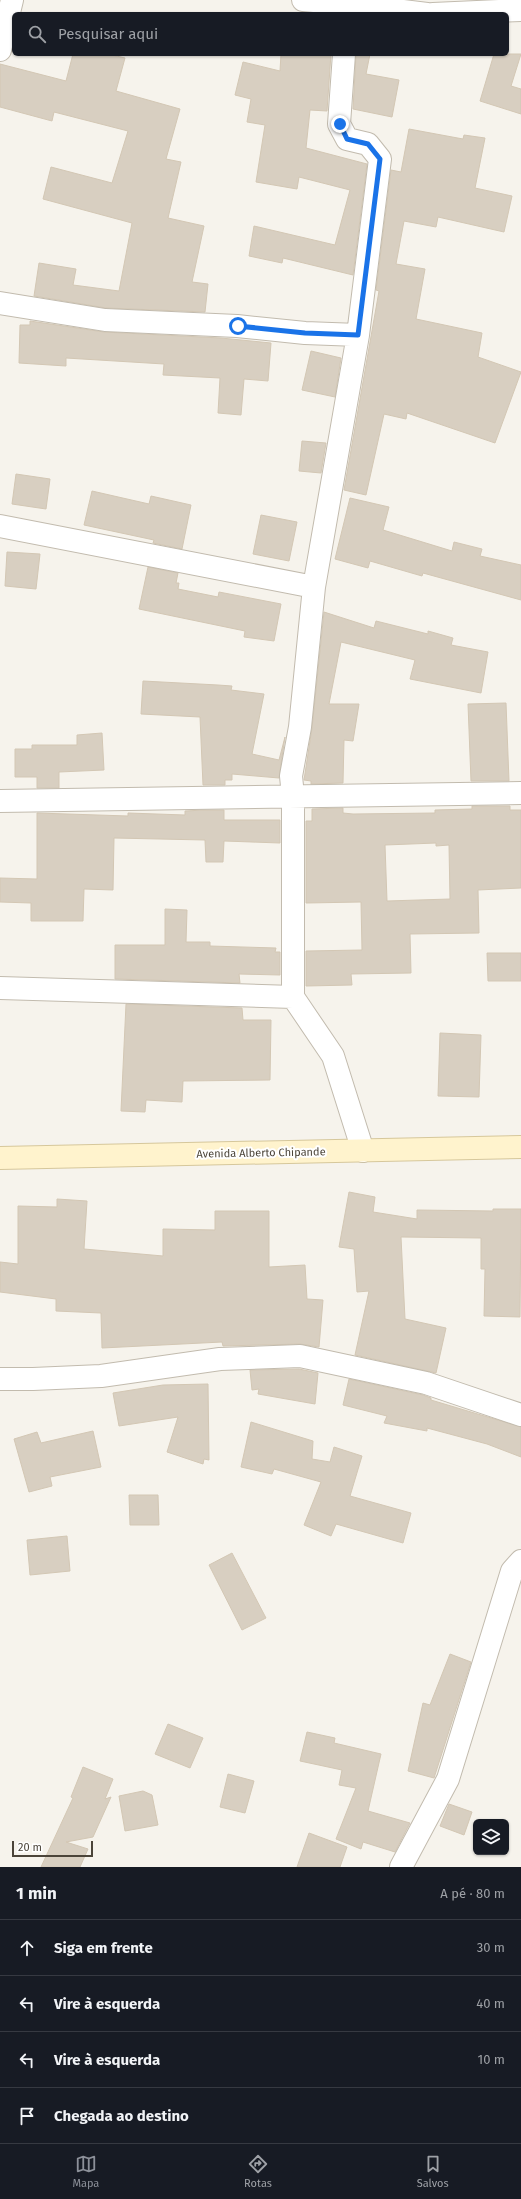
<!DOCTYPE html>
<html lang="pt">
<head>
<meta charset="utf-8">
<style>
	:root { --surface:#171b24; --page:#20242c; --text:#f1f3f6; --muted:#9ea1a6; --line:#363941; --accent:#8c9099 }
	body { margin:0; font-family:"Fira Sans",sans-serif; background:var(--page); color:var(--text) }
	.controls { position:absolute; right:12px; bottom:12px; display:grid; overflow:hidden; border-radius:6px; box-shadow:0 1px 3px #0004 }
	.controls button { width:36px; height:36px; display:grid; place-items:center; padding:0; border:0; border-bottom:1px solid var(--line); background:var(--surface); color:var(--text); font:20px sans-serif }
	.scale { position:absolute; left:12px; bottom:10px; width:81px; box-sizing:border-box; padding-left:4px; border:2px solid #4b4439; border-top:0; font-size:11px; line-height:14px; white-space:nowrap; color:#4b4439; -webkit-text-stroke:3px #fff; paint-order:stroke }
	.stop { position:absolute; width:12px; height:12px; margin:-9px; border:3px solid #1a73e8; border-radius:50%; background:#fff }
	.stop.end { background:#1a73e8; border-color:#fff; box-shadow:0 1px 4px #0008 }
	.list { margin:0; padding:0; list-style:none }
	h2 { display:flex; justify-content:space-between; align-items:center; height:52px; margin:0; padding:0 16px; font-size:17px }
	h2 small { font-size:13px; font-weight:400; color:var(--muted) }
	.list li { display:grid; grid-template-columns:26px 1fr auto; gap:12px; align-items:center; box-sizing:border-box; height:56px; padding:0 16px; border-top:1px solid var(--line) }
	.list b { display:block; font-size:15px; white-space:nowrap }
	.list em { font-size:13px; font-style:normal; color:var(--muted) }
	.icon { flex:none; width:22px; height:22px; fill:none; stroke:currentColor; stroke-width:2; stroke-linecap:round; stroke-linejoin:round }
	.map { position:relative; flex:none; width:521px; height:1867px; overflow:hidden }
	.search { position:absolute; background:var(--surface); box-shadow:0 1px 3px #0004; left:12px; right:12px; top:12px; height:44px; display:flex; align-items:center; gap:10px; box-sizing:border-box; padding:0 14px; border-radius:6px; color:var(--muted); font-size:15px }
	.sheet { height:276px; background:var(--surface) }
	nav { display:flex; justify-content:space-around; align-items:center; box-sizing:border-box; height:56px; border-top:1px solid var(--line); background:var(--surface); font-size:11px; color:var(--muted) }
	nav a { display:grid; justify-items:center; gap:2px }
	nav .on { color:var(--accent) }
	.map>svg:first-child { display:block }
	.building { fill:#d8cfc1; stroke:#d3c7b4; fill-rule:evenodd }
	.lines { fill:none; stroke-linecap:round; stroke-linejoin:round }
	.minor-casing { stroke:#c2bbae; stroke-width:24 }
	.secondary-casing { stroke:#d6c79b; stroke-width:24 }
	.minor { stroke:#fff; stroke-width:22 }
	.secondary { stroke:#fff3cd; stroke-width:22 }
	.route { stroke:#1a73e8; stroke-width:5 }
	.labels { text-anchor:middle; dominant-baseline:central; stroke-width:4; stroke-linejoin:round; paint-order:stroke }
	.street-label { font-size:11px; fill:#4b4439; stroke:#fff }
</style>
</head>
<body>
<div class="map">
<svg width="521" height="1867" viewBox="0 0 521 1867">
	<rect width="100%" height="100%" fill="#f6f3ec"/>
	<path class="building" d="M 73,54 L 108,54 L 125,58 L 116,91 L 180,109 L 166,159 L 181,162 L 168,218 L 204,226 L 192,282 L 208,284 L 205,312 L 106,308 L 34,296 L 39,263 L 76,269 L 73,285 L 119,291 L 132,223 L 43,199 L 51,167 L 112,183 L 128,131 L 54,112 L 52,121 L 0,107 L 0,64 L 66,81 Z
		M 281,54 L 331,54 L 327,111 L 310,110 L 306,148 L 367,164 L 353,275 L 283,258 L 282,263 L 249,256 L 254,226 L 335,245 L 350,190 L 299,177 L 297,189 L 256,182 L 265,125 L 247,122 L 251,99 L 235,95 L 243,62 L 280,71 Z
		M 356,54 L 370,54 L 366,74 L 399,80 L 392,117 L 353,109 Z
		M 494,54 L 521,54 L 511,86 L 521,89 L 521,114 L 480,101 Z
		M 409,129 L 463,139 L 464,135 L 485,138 L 475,188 L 512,196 L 504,232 L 438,217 L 436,227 L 404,221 L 396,264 L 425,269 L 416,319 L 482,333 L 478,357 L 521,372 L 495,443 L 407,413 L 406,419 L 384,414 L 366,495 L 344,490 L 379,291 L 376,290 L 391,170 L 401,172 Z
		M 30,321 L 104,332 L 221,338 L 271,343 L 268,381 L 244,379 L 241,415 L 218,413 L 220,378 L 163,375 L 164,364 L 66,358 L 66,366 L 19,363 L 20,325 L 30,325 Z
		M 311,351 L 341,358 L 335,397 L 302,390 Z
		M 302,441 L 326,443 L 321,473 L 299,471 Z
		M 16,474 L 50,479 L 46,509 L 12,504 Z
		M 92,491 L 149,504 L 151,496 L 191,505 L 182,549 L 153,543 L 154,540 L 84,525 Z
		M 350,498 L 389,507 L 383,530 L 452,551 L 454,542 L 482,549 L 480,556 L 521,565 L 521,600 L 423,573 L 422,576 L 370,561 L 368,568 L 335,559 Z
		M 261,515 L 297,522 L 289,561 L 253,554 Z
		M 7,552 L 40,554 L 36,589 L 5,586 Z
		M 148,567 L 178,573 L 176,583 L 179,583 L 178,589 L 218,597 L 219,592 L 281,604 L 274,641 L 244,637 L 245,631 L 139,609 Z
		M 324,612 L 374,628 L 376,621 L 428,634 L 428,631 L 453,638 L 451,645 L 488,652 L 481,693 L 410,679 L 415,660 L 341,642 L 329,704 L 359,704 L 353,741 L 344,740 L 343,783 L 311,784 L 311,781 L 304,780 L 312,728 Z
		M 143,681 L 218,685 L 232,686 L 231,690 L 264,694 L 252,754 L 279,760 L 285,737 L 279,778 L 232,774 L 232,780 L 225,780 L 225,785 L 203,785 L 200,717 L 141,714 Z
		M 506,703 L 509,781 L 471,781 L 468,704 Z
		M 102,733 L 104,770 L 59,772 L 59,788 L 37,788 L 37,777 L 15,777 L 15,749 L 32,749 L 32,745 L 77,745 L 77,735 Z
		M 472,806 L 510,806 L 510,810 L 521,810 L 521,888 L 478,890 L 479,933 L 410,934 L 411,973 L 351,974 L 352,985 L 306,986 L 306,951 L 362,950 L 361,902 L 306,903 L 306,821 L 312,821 L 312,809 L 343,808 L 343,813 L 353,814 L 435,813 L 435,810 L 472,809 ZM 436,843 L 436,846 L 449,845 L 450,899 L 387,901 L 385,845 Z
		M 204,810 L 224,810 L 224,820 L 280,820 L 280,843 L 224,841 L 223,862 L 206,862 L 205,840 L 114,838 L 113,890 L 84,889 L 83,921 L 31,921 L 31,903 L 0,902 L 0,878 L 37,879 L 37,813 L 128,816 L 128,813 L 185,815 L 185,811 Z
		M 165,909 L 187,910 L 186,942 L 210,942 L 210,946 L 276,948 L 275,952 L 280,952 L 280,975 L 239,974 L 240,983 L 115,979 L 115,945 L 165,945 Z
		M 487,953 L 521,953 L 521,981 L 488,981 Z
		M 126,1004 L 242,1008 L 243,1020 L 271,1020 L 270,1080 L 183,1081 L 182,1102 L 146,1100 L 145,1112 L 121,1111 Z
		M 440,1033 L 481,1035 L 479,1097 L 438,1096 Z
		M 349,1192 L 375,1197 L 373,1212 L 417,1219 L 417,1210 L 493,1211 L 493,1209 L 521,1209 L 520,1317 L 484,1316 L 485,1269 L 481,1269 L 481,1238 L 401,1237 L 405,1319 L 446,1328 L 436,1373 L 355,1355 L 369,1291 L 357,1292 L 354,1249 L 339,1247 Z
		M 57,1199 L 87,1201 L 84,1249 L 163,1256 L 163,1229 L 215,1230 L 215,1211 L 269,1211 L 269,1267 L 305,1265 L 307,1299 L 323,1300 L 319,1347 L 300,1344 L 223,1346 L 222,1342 L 102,1348 L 101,1313 L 56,1311 L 56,1299 L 0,1292 L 0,1262 L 18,1264 L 18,1206 L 57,1207 Z
		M 299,1369 L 318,1373 L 315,1404 L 258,1394 L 259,1389 L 252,1390 L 250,1370 Z
		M 349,1379 L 423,1395 L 431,1398 L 431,1400 L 521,1427 L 521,1457 L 487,1444 L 427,1428 L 427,1431 L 384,1423 L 387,1416 L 343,1405 Z
		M 208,1384 L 209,1460 L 204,1459 L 203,1464 L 167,1452 L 178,1417 L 119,1426 L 113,1393 L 163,1385 Z
		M 251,1422 L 313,1441 L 312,1459 L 330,1462 L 334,1447 L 362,1456 L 350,1496 L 411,1513 L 403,1543 L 336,1524 L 331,1536 L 304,1525 L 321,1482 L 274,1469 L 272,1474 L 241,1467 Z
		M 93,1431 L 101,1467 L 50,1477 L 52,1486 L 29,1492 L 14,1439 L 37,1432 L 41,1443 Z
		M 129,1495 L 158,1495 L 159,1525 L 130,1525 Z
		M 67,1536 L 70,1571 L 30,1575 L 27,1540 Z
		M 232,1553 L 266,1618 L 242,1630 L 209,1565 Z
		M 450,1654 L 471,1662 L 434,1778 L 408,1771 L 423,1703 L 430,1705 Z
		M 168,1724 L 203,1738 L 190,1768 L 155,1754 Z
		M 307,1732 L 335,1738 L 334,1743 L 381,1754 L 368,1811 L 410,1823 L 395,1852 L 363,1842 L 361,1849 L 336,1839 L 356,1788 L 339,1785 L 342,1770 L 300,1761 Z
		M 83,1767 L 113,1779 L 105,1799 L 111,1797 L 93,1837 L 66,1842 L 88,1849 L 80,1867 L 41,1867 L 73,1798 L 71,1797 Z
		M 228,1774 L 254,1781 L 245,1813 L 220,1807 Z
		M 143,1791 L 152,1795 L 158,1825 L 125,1831 L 119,1796 Z
		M 449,1804 L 472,1812 L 464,1835 L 440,1826 Z
		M 309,1833 L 347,1847 L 340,1867 L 297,1867 Z"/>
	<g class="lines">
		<defs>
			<path id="minor" d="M 303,0 L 348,4 L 347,14
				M 348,4 L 427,14
				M 433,14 L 521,10
				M 0,50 L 12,0
				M 0,303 L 105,320 L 237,326 L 305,333 L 358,335
				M 0,526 L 314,587 L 300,727 L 291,776 L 293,796 L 293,997
				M 314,587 L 358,335 L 380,159 L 368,144 L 347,139 L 339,124 L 344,54
				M 0,801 L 521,793
				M 0,988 L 293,997 L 333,1056 L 363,1151
				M 0,1379 L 33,1379 L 101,1376 L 220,1359 L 300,1356 L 426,1383 L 521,1415
				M 401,1867 L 448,1779 L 512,1571 L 521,1561"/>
			<path id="secondary" d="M 0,1158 L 521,1147"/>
		</defs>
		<use href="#minor" class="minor-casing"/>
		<use href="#secondary" class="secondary-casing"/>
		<use href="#minor" class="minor"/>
		<use href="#secondary" class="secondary"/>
	</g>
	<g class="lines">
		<path class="route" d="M 238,326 L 305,333 L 358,335 L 380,159 L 368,144 L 347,139 L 340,124"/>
	</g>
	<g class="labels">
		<g class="street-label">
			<text transform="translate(261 1153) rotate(-1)">Avenida Alberto Chipande</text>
		</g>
	</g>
</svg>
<div class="controls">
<button><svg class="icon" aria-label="layers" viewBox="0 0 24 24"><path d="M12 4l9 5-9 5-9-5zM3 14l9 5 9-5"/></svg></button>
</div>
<div class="scale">20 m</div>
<div class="stop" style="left:238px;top:326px"></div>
<div class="stop end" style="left:340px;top:124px"></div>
<div class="search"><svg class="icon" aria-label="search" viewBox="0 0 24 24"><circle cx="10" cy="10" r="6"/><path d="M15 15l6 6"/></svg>Pesquisar aqui</div>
</div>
<section class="sheet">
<h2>1 min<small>A pé · 80 m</small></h2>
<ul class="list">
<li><svg class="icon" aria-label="ahead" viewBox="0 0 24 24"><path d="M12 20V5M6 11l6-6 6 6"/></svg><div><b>Siga em frente</b></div><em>30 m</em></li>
<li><svg class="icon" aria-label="left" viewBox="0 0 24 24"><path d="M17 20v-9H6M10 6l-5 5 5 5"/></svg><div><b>Vire à esquerda</b></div><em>40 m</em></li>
<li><svg class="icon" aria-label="left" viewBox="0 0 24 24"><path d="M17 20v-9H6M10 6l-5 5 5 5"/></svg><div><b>Vire à esquerda</b></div><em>10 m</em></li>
<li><svg class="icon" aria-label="arrive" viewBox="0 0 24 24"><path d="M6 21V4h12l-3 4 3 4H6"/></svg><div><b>Chegada ao destino</b></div></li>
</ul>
</section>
<nav>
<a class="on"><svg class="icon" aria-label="map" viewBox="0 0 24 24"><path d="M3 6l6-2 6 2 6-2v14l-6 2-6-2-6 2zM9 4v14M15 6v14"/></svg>Mapa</a>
<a><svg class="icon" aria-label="directions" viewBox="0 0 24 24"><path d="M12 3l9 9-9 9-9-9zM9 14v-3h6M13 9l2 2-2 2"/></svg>Rotas</a>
<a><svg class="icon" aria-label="saved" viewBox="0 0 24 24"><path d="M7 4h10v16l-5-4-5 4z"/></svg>Salvos</a>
</nav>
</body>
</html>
